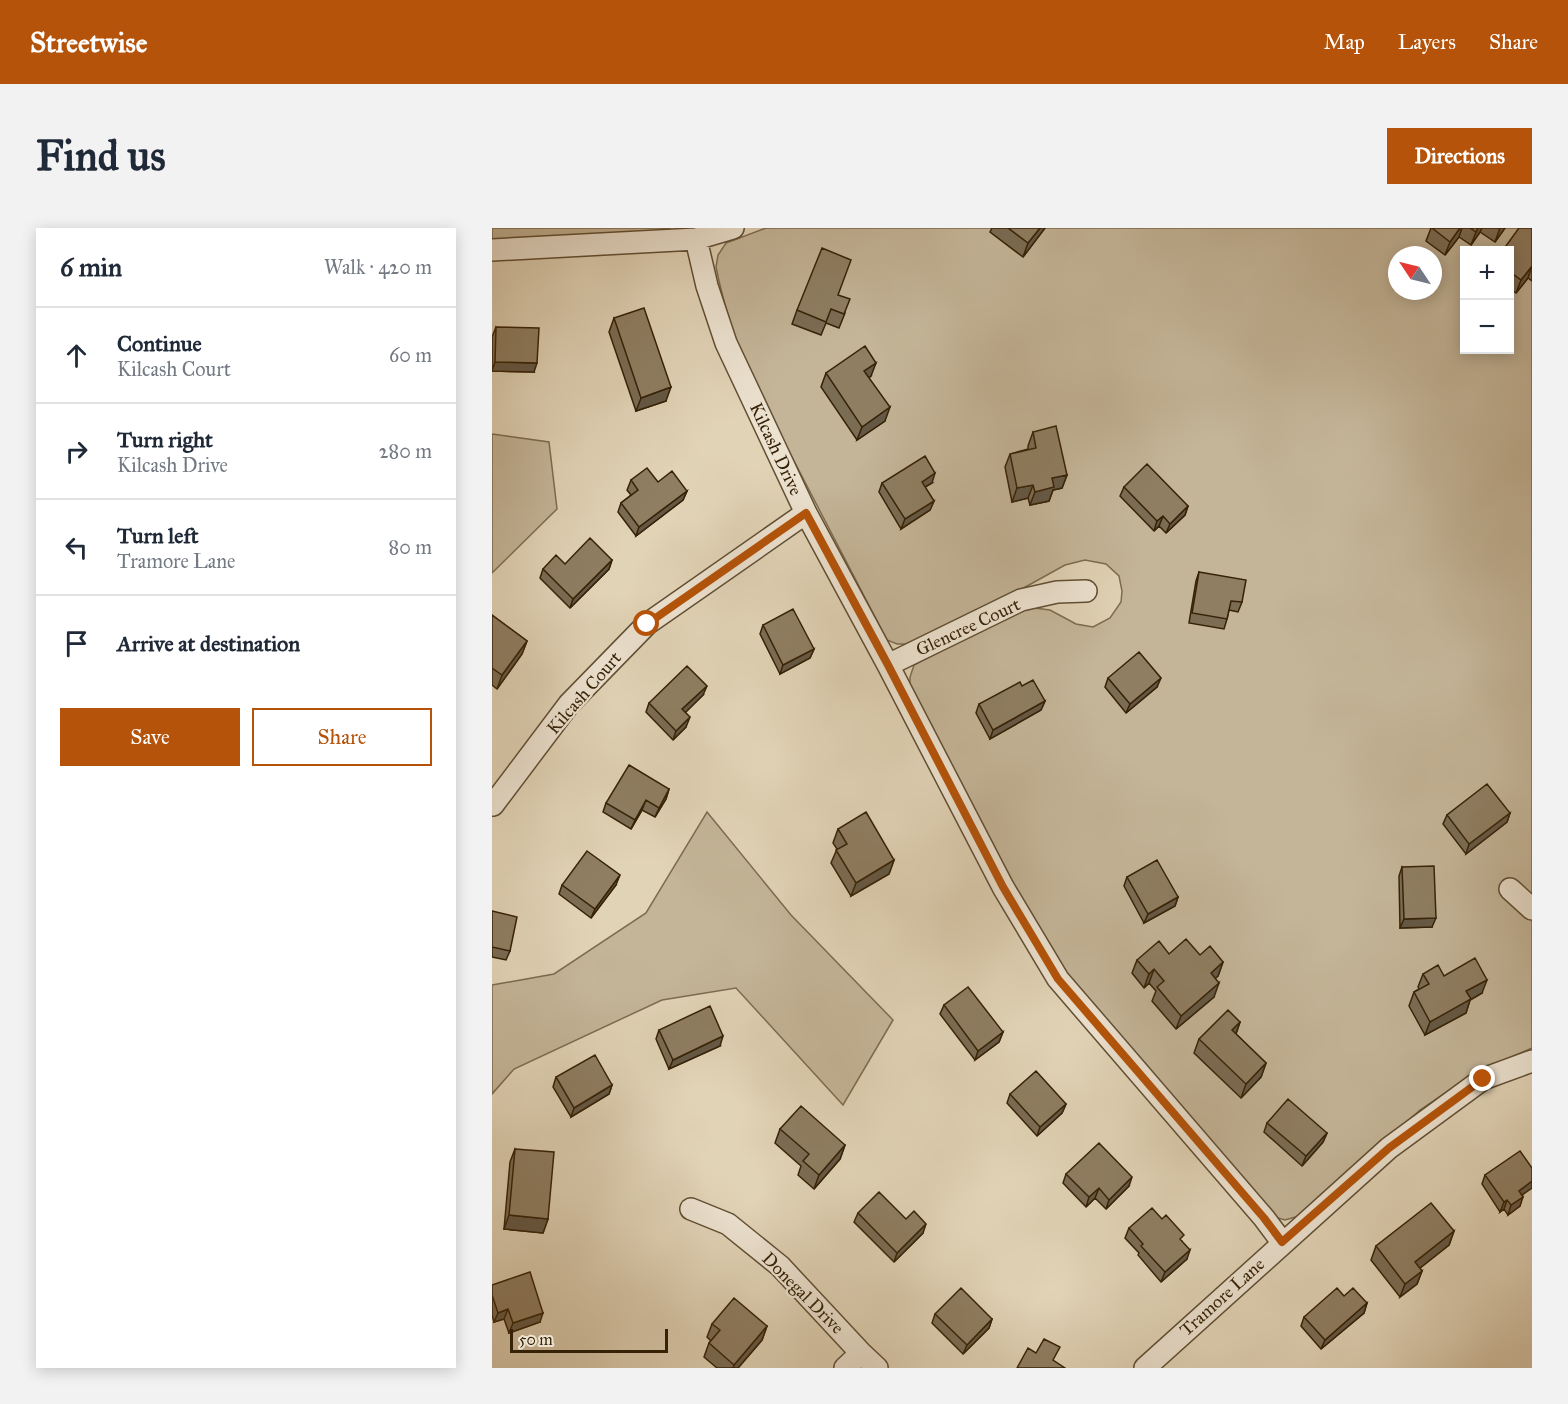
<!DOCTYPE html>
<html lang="en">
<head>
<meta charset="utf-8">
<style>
	:root { --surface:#fff; --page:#f2f2f3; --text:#1f2937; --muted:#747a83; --line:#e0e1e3; --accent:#b45309 }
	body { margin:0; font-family:"IM FELL Great Primer",serif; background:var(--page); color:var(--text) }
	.controls { position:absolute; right:18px; top:18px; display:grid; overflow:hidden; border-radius:0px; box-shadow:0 3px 15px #0003 }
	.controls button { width:54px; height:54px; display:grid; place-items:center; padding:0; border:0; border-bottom:2px solid var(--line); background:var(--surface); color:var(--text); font:30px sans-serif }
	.compass { position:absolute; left:896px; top:18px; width:54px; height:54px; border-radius:50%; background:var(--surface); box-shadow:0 3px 15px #0003; rotate:305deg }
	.scale { position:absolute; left:18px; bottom:15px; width:158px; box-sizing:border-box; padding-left:6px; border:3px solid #362207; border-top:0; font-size:16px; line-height:21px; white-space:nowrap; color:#362207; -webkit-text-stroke:4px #ece2d0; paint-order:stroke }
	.stop { position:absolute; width:18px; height:18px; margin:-14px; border:4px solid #b45309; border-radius:50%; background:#fff }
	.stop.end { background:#b45309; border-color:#fff; box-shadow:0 2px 6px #0008 }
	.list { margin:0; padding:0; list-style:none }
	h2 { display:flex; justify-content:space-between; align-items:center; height:78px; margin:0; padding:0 24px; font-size:26px }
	h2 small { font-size:20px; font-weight:400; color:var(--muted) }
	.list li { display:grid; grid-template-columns:39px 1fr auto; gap:18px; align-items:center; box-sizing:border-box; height:96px; padding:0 24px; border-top:2px solid var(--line) }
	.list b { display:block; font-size:22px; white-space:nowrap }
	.list p { margin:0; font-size:20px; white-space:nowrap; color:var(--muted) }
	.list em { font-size:20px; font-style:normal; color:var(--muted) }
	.actions { display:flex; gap:12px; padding:18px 24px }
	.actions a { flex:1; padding:14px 0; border:2px solid var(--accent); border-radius:0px; text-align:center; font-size:21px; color:var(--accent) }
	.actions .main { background:var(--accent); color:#fff }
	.icon { flex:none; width:33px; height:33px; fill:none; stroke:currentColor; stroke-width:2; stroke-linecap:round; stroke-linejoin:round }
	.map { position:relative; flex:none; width:1040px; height:1140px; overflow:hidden; border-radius:0px }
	header { display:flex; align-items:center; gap:36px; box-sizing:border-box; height:84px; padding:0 30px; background:var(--accent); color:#fff }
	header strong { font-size:28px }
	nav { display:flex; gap:33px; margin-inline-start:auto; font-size:21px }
	.intro { display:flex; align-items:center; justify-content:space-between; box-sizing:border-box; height:144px; padding:0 36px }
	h1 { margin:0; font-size:42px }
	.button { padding:15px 27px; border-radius:0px; background:var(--accent); color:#fff; font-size:21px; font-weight:700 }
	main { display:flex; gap:36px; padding:0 36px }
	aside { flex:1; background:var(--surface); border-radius:0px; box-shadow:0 3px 15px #0003 }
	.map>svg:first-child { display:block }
	.green { fill:#c4b598; stroke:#7d6c50; stroke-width:1.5; fill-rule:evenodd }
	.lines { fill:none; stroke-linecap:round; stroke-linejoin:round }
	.street-casing { stroke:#614e33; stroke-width:24 }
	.street { stroke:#ece2d0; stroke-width:21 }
	.wall { fill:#7b6c54; stroke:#362207; stroke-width:1.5 }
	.shaded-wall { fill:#645845; stroke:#362207; stroke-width:1.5 }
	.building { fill:#8f7e62; stroke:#362207; stroke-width:1.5 }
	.route { stroke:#b45309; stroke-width:8 }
	.labels { text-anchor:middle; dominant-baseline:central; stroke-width:4.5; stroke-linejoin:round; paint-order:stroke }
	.street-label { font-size:18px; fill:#362207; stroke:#ece2d0 }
</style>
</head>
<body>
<header>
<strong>Streetwise</strong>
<nav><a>Map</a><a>Layers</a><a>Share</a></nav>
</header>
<div class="intro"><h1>Find us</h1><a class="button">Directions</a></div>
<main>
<aside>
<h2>6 min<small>Walk · 420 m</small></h2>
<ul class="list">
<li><svg class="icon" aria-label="ahead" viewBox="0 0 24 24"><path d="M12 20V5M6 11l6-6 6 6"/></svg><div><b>Continue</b><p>Kilcash Court</p></div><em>60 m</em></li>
<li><svg class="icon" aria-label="right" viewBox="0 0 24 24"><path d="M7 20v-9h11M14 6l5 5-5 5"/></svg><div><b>Turn right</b><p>Kilcash Drive</p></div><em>280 m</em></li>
<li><svg class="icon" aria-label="left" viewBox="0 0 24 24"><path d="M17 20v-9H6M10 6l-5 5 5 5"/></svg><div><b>Turn left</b><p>Tramore Lane</p></div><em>80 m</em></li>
<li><svg class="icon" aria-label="arrive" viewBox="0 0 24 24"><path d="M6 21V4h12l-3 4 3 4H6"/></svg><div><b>Arrive at destination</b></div></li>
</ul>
<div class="actions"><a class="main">Save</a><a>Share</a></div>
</aside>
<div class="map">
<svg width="1040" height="1140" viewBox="0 0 1040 1140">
	<rect width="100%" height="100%" fill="#e1d3b6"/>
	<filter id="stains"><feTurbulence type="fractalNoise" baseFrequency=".00333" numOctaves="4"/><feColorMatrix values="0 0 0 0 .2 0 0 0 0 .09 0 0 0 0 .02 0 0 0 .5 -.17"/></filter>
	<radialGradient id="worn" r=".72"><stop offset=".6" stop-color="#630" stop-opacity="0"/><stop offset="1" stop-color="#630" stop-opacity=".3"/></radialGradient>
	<path class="green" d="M 0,0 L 179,0 L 121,9 L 0,13 Z
		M 274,0 L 1040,0 L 1040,820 L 994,840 L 965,857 L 928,882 L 807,988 L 793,992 L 779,988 L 578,755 L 525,671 L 418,457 L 418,449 L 422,437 L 520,384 L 535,379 L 558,382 L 584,396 L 601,399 L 618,390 L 629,374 L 630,363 L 627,348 L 614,336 L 593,332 L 573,337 L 528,362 L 417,416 L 405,416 L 395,412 L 263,158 L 240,105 L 227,53 L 224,39 L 226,27 L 234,15 ZM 972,22 L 1017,22 L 1017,122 L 972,122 ZM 905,27 L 941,27 L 941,63 L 905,63 Z
		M 0,206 L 57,214 L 65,281 L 0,345 Z
		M 215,584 L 299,687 L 401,792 L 351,877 L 244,760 L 170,772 L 22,841 L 0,866 L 0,757 L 62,746 L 154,685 Z"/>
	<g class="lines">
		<defs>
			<path id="street" d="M 204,11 L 215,58 L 234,115 L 314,285 L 396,437 L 511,659 L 566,751 L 772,990 L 790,1014
				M 0,22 L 204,11 L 241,0
				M 396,437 L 529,372 L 565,364 L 594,363
				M 1,577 L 77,476 L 155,396 L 314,285
				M 1018,661 L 1040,681
				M 199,981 L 236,996 L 288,1038 L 369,1125 L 385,1140
				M 353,1140 L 369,1125
				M 653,1140 L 897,920 L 991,851 L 1040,833"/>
		</defs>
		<use href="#street" class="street-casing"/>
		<use href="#street" class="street"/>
	</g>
	<path class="wall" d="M 500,0 L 553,0 L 531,29 L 498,4 Z
		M 939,0 L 1013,0 L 1003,14 L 988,4 L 979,17 L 967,9 L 953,27 L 934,13 Z
		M 1040,0 L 1040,53 L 1036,50 L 1024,65 L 1017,60 L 1017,22 Z
		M 346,67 L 353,85 L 347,100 L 334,95 L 329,107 L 300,96 L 305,82 Z
		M 122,90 L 174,173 L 144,183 L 117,104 Z
		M 4,99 L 42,144 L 0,143 L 0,109 Z
		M 334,145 L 379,148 L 377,150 L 393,193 L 365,212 L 329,159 Z
		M 541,204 L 575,247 L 570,260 L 561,262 L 557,273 L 538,277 L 536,270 L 520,274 L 513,239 L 518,226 L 536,221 L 536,218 Z
		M 139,252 L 166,254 L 195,263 L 191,272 L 144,308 L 126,284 L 129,275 L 139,267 L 135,262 Z
		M 390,255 L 440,255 L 433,259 L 442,273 L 438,282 L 409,301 L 387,264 Z
		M 632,259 L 696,278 L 693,287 L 674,305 L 667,298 L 662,303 L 628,268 Z
		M 120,332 L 117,341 L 78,380 L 48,350 L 51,341 L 73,336 Z
		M 707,344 L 750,374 L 746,384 L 737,382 L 735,391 L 732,401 L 697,395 L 704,353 Z
		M 0,387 L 35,413 L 30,426 L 5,461 L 0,457 Z
		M 271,397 L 322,421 L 318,430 L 288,446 L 268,406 Z
		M 616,450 L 665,459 L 634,485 L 613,459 Z
		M 530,458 L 553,473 L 549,482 L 498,511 L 484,485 L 487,476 Z
		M 211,467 L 193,484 L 194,499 L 181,512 L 154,484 L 157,475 Z
		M 177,561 L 174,571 L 163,589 L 150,582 L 139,601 L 111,584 L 114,575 Z
		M 1018,585 L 1015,594 L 974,626 L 951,596 L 955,587 Z
		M 346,601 L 402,632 L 397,646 L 359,668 L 339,635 L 345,621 L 341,615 Z
		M 910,639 L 940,699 L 908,700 L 907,648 Z
		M 635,649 L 686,669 L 683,678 L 652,695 L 632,658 Z
		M 70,657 L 124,657 L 99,690 L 67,666 Z
		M 0,683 L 18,723 L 14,732 L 0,729 Z
		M 677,726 L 708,727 L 731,734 L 726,748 L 723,750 L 722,769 L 684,801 L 660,773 L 664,763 L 657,755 L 652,760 L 640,745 L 645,732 Z
		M 931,746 L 952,748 L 990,765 L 978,772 L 974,785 L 933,807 L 917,778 L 922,764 L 927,761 L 926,759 Z
		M 452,777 L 511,804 L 507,814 L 483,832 L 448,786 Z
		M 748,794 L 744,806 L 774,835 L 769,849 L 749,870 L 702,825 L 707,811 Z
		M 167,802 L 228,818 L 177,841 L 164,811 Z
		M 64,849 L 120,857 L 117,866 L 79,889 L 61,859 Z
		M 518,866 L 574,876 L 570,885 L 545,908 L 515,875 Z
		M 775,895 L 835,905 L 831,914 L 810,938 L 772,904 Z
		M 288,901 L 353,917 L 348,931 L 322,961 L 306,947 L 309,938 L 283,915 Z
		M 23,921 L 56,991 L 51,1005 L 12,1001 L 18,934 Z
		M 574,946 L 637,958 L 614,981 L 603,970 L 594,979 L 571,955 Z
		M 993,947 L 1030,968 L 1028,978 L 1016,987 L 1012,981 L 1008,984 L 990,956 Z
		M 366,985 L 414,991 L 431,1005 L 402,1034 L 362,994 Z
		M 637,1000 L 690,1013 L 695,1031 L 669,1054 L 646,1027 L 647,1025 L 633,1010 Z
		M 962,1003 L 957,1017 L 928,1040 L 930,1043 L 925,1056 L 908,1069 L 879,1032 L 884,1018 Z
		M 0,1057 L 48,1094 L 17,1105 L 12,1091 L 2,1094 L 0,1087 Z
		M 852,1068 L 875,1075 L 872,1085 L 829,1121 L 809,1098 L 812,1089 Z
		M 443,1086 L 500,1091 L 497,1100 L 471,1126 L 440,1095 Z
		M 220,1096 L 275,1098 L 270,1112 L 246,1140 L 225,1140 L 212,1129 L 217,1115 L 219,1113 L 215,1109 Z"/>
	<path class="shaded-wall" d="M 548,0 L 553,0 L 531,29 L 536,15 Z
		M 968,0 L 970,0 L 967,9 L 953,27 L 958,14 Z
		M 986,0 L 990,0 L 988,4 L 979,17 L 984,4 Z
		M 1008,0 L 1013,0 L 1003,14 Z
		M 1040,38 L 1036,50 L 1024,65 L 1029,52 Z
		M 3,134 L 45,135 L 42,144 L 0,143 Z
		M 384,135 L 379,148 L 367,156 L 372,143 Z
		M 179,159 L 174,173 L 144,183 L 149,170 Z
		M 398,179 L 393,193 L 365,212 L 370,199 Z
		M 443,245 L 440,255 L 426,263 L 430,254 Z
		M 575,247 L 570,260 L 561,262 L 557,273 L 538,277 L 543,264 L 560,250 Z
		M 541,257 L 536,270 L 520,274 L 525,260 Z
		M 195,263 L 191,272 L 144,308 L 147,299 Z
		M 442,273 L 438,282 L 409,301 L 413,291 Z
		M 696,278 L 693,287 L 674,305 L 678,296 Z
		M 671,288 L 667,298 L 662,303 L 665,293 Z
		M 120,332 L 117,341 L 78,380 L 81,371 Z
		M 35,413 L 30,426 L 5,461 L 10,447 Z
		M 322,421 L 318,430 L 288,446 L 291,437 Z
		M 669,450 L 665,459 L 634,485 L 638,476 Z
		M 215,458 L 211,467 L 187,491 L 190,481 Z
		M 553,473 L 549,482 L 498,511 L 501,502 Z
		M 198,489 L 194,499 L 181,512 L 184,503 Z
		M 177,561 L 174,571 L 163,589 L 167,580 Z
		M 154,572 L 150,582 L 139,601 L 143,592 Z
		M 1018,585 L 1015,594 L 974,626 L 977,616 Z
		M 402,632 L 397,646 L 359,668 L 364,655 Z
		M 128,647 L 124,657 L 99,690 L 103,681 Z
		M 686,669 L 683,678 L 652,695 L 656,686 Z
		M 944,690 L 940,699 L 908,700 L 912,691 Z
		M 731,734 L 726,748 L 714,758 L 719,745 Z
		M 662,741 L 657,755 L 652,760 L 657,746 Z
		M 995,752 L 990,765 L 978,772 L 974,785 L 933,807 L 938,794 L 974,763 Z
		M 727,755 L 722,769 L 684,801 L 689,788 Z
		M 748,794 L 743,808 L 740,802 Z
		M 511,804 L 507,814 L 483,832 L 486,823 Z
		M 231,808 L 228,818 L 177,841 L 181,832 Z
		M 774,835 L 769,849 L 749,870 L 754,856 Z
		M 120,857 L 117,866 L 79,889 L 82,880 Z
		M 574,876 L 570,885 L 545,908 L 548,899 Z
		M 835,905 L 831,914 L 810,938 L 814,928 Z
		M 353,917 L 348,931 L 322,961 L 327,947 Z
		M 640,949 L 637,958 L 614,981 L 617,972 Z
		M 1040,953 L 1040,960 L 1023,972 L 1027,963 Z
		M 607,960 L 603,970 L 594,979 L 597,969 Z
		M 1031,969 L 1028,978 L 1016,987 L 1019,977 Z
		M 1015,972 L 1012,981 L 1008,984 L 1012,974 Z
		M 17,987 L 56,991 L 51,1005 L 12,1001 Z
		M 434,996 L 431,1005 L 402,1034 L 405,1025 Z
		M 962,1003 L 957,1017 L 918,1048 L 923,1034 Z
		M 698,1022 L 695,1031 L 669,1054 L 673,1044 Z
		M 930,1043 L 925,1056 L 908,1069 L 913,1056 Z
		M 875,1075 L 872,1085 L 829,1121 L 833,1112 Z
		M 16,1081 L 12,1091 L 2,1094 L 6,1085 Z
		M 51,1085 L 48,1094 L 17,1105 L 21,1095 Z
		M 500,1091 L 497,1100 L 471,1126 L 475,1117 Z
		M 275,1098 L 270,1112 L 246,1140 L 241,1140 L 242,1137 Z"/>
	<path class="building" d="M 516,0 L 548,0 L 536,15 Z
		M 940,0 L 968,0 L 958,14 Z
		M 978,0 L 986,0 L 984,4 Z
		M 1027,0 L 1040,0 L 1040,38 L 1029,52 L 1017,43 L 1017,22 L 1011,22 Z
		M 330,20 L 359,32 L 346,67 L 358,71 L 352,86 L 339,81 L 334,94 L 305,82 Z
		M 152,80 L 179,159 L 149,170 L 122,90 Z
		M 4,99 L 47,100 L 45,135 L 3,134 Z
		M 373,118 L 384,135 L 372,143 L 398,179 L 370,199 L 334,145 Z
		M 564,198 L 575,247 L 560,250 L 562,259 L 543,264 L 541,257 L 525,260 L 518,226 L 544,220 L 541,204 Z
		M 433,228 L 443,245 L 430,254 L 442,273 L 413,291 L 390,255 Z
		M 655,236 L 696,278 L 678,296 L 671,288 L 665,293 L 632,259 Z
		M 155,240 L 166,254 L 180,243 L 195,263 L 147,299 L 129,275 L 146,262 L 139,252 Z
		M 98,310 L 120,332 L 81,371 L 51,341 L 64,327 L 73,336 Z
		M 707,344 L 754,352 L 750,374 L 739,373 L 735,391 L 700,385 Z
		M 301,381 L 322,421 L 291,437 L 271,397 Z
		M 0,387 L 35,413 L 10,447 L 0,440 Z
		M 647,424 L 669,450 L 638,476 L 616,450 Z
		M 195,438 L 215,458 L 190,481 L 198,489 L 184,503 L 157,475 Z
		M 541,452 L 553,473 L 501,502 L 487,476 L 528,454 L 530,458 Z
		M 137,537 L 177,561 L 167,580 L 154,572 L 143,592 L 114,575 Z
		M 995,556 L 1018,585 L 977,616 L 955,587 Z
		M 374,584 L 402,632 L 364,655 L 344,622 L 355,616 L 346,601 Z
		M 95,623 L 128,647 L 103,681 L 70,657 Z
		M 665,632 L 686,669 L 656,686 L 635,649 Z
		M 942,638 L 944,690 L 912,691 L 910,639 Z
		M 0,683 L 25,689 L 18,723 L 0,719 Z
		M 694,711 L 708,727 L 718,718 L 731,734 L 719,745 L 727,755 L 689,788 L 665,759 L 672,753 L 662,741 L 657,746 L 645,732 L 667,713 L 677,726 Z
		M 983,730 L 995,752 L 974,763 L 979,771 L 938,794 L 922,764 L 937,756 L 931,746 L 946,737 L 952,748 Z
		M 476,759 L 511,804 L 486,823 L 452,777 Z
		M 218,778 L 231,808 L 181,832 L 167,802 Z
		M 736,782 L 748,794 L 740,802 L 774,835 L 754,856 L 707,811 Z
		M 103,827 L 120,857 L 82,880 L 64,849 Z
		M 544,843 L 574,876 L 548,899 L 518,866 Z
		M 796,871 L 835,905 L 814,928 L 775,895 Z
		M 309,878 L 353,917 L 327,947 L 311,933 L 317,926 L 288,901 Z
		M 607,915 L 640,949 L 617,972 L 607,960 L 597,969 L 574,946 Z
		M 23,921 L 62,924 L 56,991 L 17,987 Z
		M 1028,923 L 1040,940 L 1040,953 L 1027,963 L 1031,969 L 1019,977 L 1015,972 L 1012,974 L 993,947 Z
		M 387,964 L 414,991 L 422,983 L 434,996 L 405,1025 L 366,985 Z
		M 939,975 L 962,1003 L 923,1034 L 930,1043 L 913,1056 L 884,1018 Z
		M 660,980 L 670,991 L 674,987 L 692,1007 L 688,1011 L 698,1022 L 673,1044 L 649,1018 L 651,1016 L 637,1000 Z
		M 38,1044 L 51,1085 L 21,1095 L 16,1081 L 6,1085 L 0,1067 L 0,1057 Z
		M 469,1060 L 500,1091 L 475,1117 L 443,1086 Z
		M 845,1060 L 852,1068 L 861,1060 L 875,1075 L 833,1112 L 812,1089 Z
		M 242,1070 L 275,1098 L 242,1137 L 217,1115 L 228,1102 L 220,1096 Z
		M 552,1111 L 568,1119 L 561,1132 L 573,1140 L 525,1140 L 536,1120 L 544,1125 Z"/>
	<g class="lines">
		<path class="route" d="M 155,396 L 314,285 L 396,437 L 511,659 L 566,751 L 772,990 L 790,1014 L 897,920 L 991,851"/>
	</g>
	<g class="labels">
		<g class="street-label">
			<text transform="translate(284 221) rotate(65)">Kilcash Drive</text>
			<text transform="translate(476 399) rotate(-25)">Glencree Court</text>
			<text transform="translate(92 465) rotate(-49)">Kilcash Court</text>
			<text transform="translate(311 1065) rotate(45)">Donegal Drive</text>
			<text transform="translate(730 1069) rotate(-42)">Tramore Lane</text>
		</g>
	</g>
	<rect width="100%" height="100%" filter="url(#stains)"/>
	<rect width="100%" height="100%" fill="url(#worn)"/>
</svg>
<div class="controls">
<button>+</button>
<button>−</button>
</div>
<svg class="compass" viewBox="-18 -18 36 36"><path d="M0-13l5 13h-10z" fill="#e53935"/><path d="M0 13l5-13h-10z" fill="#747a83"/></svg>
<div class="scale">50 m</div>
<div class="stop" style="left:155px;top:396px"></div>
<div class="stop end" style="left:991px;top:851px"></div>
</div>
</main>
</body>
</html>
